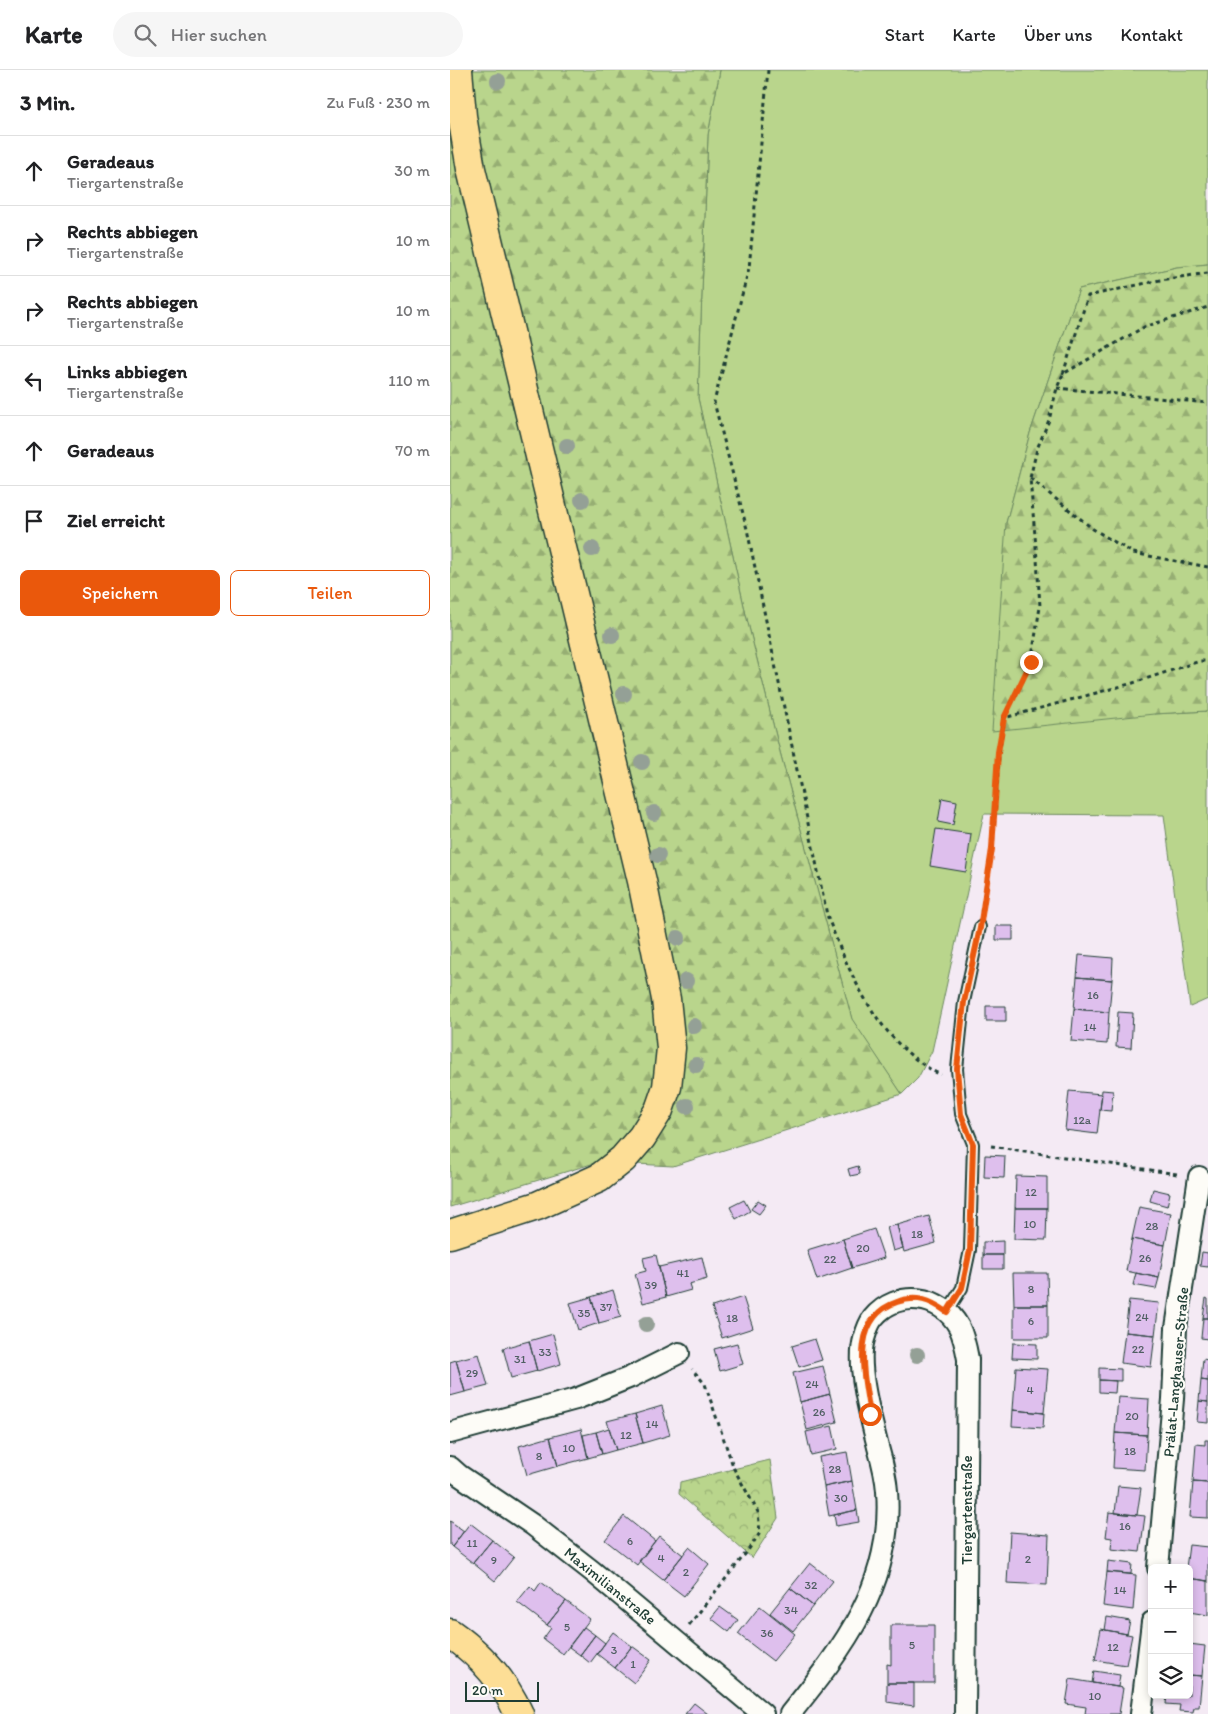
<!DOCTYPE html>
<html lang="de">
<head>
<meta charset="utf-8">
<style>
	:root { --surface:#fff; --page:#f6f6f6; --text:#202124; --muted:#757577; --line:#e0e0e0; --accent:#ea580c }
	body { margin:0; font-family:Itim,sans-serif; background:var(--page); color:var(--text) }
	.controls { position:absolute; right:15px; bottom:15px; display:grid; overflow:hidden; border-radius:8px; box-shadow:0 2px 8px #0003 }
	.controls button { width:45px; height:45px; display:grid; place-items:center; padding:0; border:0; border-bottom:1px solid var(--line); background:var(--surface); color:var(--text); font:25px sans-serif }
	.scale { position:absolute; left:15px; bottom:12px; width:74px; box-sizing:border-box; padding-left:5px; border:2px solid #1f3d34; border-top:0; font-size:14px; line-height:18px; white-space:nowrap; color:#1f3d34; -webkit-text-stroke:4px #fdfcf7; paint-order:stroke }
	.stop { position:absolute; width:15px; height:15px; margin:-11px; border:4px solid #ea580c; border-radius:50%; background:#fff }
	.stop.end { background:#ea580c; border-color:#fff; box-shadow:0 1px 5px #0008 }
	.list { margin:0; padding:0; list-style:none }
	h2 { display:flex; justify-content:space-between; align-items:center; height:65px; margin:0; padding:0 20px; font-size:21px }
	h2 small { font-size:16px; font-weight:400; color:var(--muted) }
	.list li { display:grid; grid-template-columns:32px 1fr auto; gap:15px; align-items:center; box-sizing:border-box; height:70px; padding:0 20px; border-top:1px solid var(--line) }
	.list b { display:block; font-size:19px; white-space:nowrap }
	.list p { margin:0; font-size:16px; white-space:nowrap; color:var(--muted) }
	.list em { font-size:16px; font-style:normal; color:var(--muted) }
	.actions { display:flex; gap:10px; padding:15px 20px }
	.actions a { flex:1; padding:11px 0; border:1px solid var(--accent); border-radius:8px; text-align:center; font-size:18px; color:var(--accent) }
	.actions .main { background:var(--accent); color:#fff }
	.icon { flex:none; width:28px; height:28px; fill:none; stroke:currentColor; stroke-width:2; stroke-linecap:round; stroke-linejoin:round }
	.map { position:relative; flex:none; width:758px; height:1644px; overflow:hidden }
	header { display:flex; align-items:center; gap:30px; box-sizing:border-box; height:70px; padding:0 25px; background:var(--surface); border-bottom:1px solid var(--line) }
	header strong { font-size:24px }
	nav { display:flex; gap:28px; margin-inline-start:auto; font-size:18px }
	.search { width:350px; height:45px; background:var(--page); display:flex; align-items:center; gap:12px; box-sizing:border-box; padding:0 18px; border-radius:28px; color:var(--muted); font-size:19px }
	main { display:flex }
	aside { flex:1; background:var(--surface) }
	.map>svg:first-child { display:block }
	.grass { fill:#b9d58c; stroke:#6c8960 }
	.forest { fill:url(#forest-firs); stroke:#6c8960 }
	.park { fill:url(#park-crowns); stroke:#6c8960 }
	.building { fill:#debfed; stroke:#1f3d34 }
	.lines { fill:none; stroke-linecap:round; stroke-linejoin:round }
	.service-casing { stroke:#1f3d34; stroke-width:14 }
	.minor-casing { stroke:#1f3d34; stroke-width:24 }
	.primary-casing { stroke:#1f3d34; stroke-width:31 }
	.path { stroke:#1f3d34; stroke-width:3; stroke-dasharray:4 4; stroke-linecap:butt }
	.service { stroke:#fdfcf7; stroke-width:10 }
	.minor { stroke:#fdfcf7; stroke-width:20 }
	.primary { stroke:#fdde96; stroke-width:28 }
	.tree { fill:#94a096 }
	.route { stroke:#ea580c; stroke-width:6 }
	.labels { text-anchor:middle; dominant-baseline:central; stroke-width:4.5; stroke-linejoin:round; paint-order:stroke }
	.number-label { font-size:12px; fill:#4f5e62 }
	.street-label { font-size:15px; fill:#1f3d34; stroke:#fdfcf7 }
</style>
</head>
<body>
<header>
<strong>Karte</strong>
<div class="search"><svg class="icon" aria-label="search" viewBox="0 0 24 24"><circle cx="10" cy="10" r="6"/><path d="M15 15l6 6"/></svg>Hier suchen</div>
<nav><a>Start</a><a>Karte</a><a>Über uns</a><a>Kontakt</a></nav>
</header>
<main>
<aside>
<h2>3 Min.<small>Zu Fuß · 230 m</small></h2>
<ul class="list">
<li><svg class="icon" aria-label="ahead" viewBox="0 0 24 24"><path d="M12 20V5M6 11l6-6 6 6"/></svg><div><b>Geradeaus</b><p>Tiergartenstraße</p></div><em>30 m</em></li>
<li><svg class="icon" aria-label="right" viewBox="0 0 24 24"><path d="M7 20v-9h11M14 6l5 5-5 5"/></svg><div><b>Rechts abbiegen</b><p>Tiergartenstraße</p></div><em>10 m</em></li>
<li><svg class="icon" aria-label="right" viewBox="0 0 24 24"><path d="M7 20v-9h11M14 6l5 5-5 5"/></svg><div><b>Rechts abbiegen</b><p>Tiergartenstraße</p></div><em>10 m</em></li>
<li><svg class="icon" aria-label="left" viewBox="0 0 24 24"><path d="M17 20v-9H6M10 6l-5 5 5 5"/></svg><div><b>Links abbiegen</b><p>Tiergartenstraße</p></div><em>110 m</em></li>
<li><svg class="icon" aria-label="ahead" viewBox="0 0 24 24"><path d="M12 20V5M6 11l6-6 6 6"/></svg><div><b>Geradeaus</b></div><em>70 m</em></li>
<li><svg class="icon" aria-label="arrive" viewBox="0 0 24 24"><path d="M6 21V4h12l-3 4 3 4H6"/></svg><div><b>Ziel erreicht</b></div></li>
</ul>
<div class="actions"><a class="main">Speichern</a><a>Teilen</a></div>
</aside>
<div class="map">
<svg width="758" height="1644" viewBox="0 0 758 1644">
	<defs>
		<pattern id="forest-firs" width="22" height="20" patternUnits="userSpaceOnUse" patternTransform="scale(1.25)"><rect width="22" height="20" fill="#b9d58c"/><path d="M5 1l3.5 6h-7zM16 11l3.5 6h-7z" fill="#96ae73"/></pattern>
		<pattern id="park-crowns" width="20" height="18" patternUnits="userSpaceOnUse" patternTransform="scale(1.25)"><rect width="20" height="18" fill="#b9d58c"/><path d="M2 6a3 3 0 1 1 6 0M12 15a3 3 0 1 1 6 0" fill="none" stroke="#96ae73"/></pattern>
	</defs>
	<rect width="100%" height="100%" fill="#f4eaf4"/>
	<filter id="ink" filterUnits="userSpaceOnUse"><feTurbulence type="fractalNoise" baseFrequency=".02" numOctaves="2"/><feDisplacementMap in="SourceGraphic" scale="10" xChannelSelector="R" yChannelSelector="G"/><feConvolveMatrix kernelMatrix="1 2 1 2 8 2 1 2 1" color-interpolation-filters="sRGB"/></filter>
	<g filter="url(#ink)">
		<path class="grass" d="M 270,0 L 758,0 L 758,194 L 727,197 L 629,219 L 580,363 L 556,453 L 704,644 L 758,641 L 758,929 L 740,937 L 714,745 L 534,744 L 482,981 L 468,1008 L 452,1024 L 402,950 L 330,682 L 296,545 L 248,328 L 258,65 Z"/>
		<path class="forest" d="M 0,0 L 270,0 L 258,65 L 248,328 L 296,545 L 330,682 L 402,949 L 452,1024 L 223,1096 L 148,1092 L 0,1137 Z
			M 758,194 L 758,641 L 704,644 L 542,661 L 556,453 L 580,363 L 629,219 L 727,197 Z"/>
		<path class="park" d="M 320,1390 L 328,1448 L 302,1488 L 229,1424 L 230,1412 Z"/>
		<path class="building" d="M 492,728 L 507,731 L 503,755 L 488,752 Z
			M 486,759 L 521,764 L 516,802 L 480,796 Z
			M 546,856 L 563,856 L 563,870 L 546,870 Z
			M 629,885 L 663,888 L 662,910 L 627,907 Z
			M 627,907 L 662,910 L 659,942 L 624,939 Z
			M 536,936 L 556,936 L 556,951 L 536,951 Z
			M 624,939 L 659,942 L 657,974 L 621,971 Z
			M 668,942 L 683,943 L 681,978 L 666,977 Z
			M 652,1020 L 663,1021 L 661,1041 L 650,1040 Z
			M 619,1021 L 652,1024 L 647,1064 L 615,1060 Z
			M 535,1085 L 555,1086 L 554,1108 L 534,1107 Z
			M 408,1096 L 410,1104 L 400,1106 L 398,1099 Z
			M 566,1106 L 597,1107 L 597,1138 L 565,1138 Z
			M 703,1119 L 720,1123 L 717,1136 L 700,1131 Z
			M 294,1130 L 300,1141 L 286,1149 L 280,1137 Z
			M 308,1130 L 316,1135 L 309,1144 L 301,1139 Z
			M 689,1137 L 721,1143 L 715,1175 L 682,1169 Z
			M 565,1138 L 597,1138 L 596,1170 L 564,1169 Z
			M 479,1146 L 486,1173 L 454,1182 L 447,1155 Z
			M 447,1155 L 453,1178 L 443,1181 L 437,1157 Z
			M 424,1159 L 434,1188 L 402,1198 L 393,1169 Z
			M 393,1169 L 402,1198 L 367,1210 L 357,1180 Z
			M 682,1169 L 715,1175 L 709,1208 L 676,1201 Z
			M 553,1171 L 553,1185 L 533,1185 L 533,1172 Z
			M 752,1182 L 758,1183 L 758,1197 L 750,1196 Z
			M 206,1185 L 216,1227 L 193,1233 L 185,1204 L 196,1201 L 193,1188 Z
			M 533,1185 L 553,1185 L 553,1199 L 533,1199 Z
			M 252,1187 L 257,1209 L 239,1214 L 241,1220 L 216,1227 L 209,1197 Z
			M 563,1203 L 597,1203 L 598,1235 L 564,1235 Z
			M 686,1203 L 709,1208 L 706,1219 L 683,1215 Z
			M 163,1220 L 171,1247 L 149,1253 L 141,1227 Z
			M 141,1227 L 149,1253 L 128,1260 L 120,1233 Z
			M 293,1227 L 303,1258 L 272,1268 L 262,1237 Z
			M 756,1228 L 758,1229 L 758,1248 L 753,1248 Z
			M 679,1230 L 709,1233 L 705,1265 L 675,1262 Z
			M 564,1235 L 598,1235 L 598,1268 L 564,1268 Z
			M 753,1248 L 758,1248 L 758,1269 L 751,1268 Z
			M 675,1262 L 705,1265 L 701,1297 L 671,1293 Z
			M 103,1264 L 111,1294 L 87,1301 L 79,1271 Z
			M 365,1269 L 372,1290 L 349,1297 L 342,1276 Z
			M 79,1271 L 87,1301 L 61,1308 L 53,1278 Z
			M 287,1273 L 293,1294 L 270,1301 L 264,1279 Z
			M 563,1273 L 587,1274 L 587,1289 L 562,1288 Z
			M 29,1284 L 38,1316 L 15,1322 L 6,1290 Z
			M 753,1289 L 758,1290 L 758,1311 L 751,1310 Z
			M 6,1290 L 15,1322 L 0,1326 L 0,1292 Z
			M 373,1296 L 380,1324 L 350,1332 L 343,1303 Z
			M 566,1297 L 598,1299 L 594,1343 L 563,1340 Z
			M 649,1298 L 671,1299 L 671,1311 L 649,1310 Z
			M 649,1310 L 666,1311 L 665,1323 L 649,1322 Z
			M 751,1310 L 758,1311 L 758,1332 L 749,1331 Z
			M 380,1324 L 387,1352 L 357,1360 L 350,1332 Z
			M 668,1327 L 699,1329 L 697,1365 L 665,1363 Z
			M 749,1331 L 758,1332 L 758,1353 L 747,1352 Z
			M 212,1336 L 220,1365 L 193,1373 L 185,1344 Z
			M 563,1340 L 594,1343 L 593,1358 L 562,1356 Z
			M 185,1344 L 193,1373 L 166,1380 L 157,1351 Z
			M 382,1356 L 387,1379 L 361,1385 L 356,1362 Z
			M 159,1358 L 166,1380 L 152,1384 L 146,1362 Z
			M 131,1359 L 138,1388 L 108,1396 L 100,1367 Z
			M 146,1362 L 152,1384 L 138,1388 L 133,1365 Z
			M 665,1363 L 697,1365 L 695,1400 L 663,1398 Z
			M 100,1367 L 108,1396 L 77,1405 L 69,1376 Z
			M 755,1370 L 758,1370 L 758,1413 L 743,1412 L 746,1374 L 755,1375 Z
			M 397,1382 L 402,1411 L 374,1417 L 369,1387 Z
			M 402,1411 L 407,1440 L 379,1446 L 374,1417 Z
			M 743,1412 L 758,1413 L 758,1448 L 740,1447 Z
			M 668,1416 L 691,1418 L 687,1445 L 665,1443 Z
			M 407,1440 L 409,1452 L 386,1456 L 384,1445 Z
			M 659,1442 L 695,1446 L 690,1482 L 661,1479 L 662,1468 L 656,1467 Z
			M 174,1446 L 205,1471 L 187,1495 L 155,1470 Z
			M 0,1451 L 14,1461 L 2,1477 L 0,1475 Z
			M 20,1453 L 42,1470 L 23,1493 L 2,1477 Z
			M 560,1462 L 599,1465 L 597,1515 L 557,1513 Z
			M 209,1466 L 233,1485 L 213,1510 L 189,1491 Z
			M 42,1470 L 64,1487 L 45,1511 L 23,1493 Z
			M 739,1475 L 758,1477 L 758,1511 L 739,1508 L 739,1498 L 736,1498 Z
			M 239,1477 L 259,1494 L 234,1526 L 213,1510 Z
			M 658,1491 L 682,1494 L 681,1504 L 657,1502 Z
			M 360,1493 L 383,1511 L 363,1536 L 340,1518 Z
			M 657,1502 L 686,1505 L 683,1540 L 653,1536 Z
			M 739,1508 L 758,1511 L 758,1545 L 739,1542 Z
			M 91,1512 L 116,1531 L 97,1555 L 67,1532 L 80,1516 L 85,1521 Z
			M 340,1518 L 363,1536 L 343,1561 L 320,1543 Z
			M 116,1531 L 140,1549 L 113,1584 L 93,1569 L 101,1558 L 97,1555 Z
			M 310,1536 L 345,1564 L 323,1591 L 288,1564 Z
			M 270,1537 L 288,1550 L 279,1562 L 261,1548 Z
			M 657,1547 L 680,1551 L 677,1564 L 655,1560 Z
			M 441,1555 L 484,1555 L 484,1613 L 437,1613 L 437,1594 L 441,1595 Z
			M 134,1557 L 145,1565 L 130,1585 L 119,1577 Z
			M 651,1559 L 682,1565 L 676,1595 L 645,1590 Z
			M 163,1562 L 182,1576 L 165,1598 L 147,1584 Z
			M 145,1565 L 155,1573 L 140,1593 L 130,1585 Z
			M 739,1574 L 755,1576 L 752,1606 L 739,1605 Z
			M 182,1576 L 201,1590 L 184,1613 L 165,1598 Z
			M 644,1601 L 670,1605 L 668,1617 L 642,1613 Z
			M 739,1605 L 752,1606 L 749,1637 L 744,1637 L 743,1642 L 729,1641 L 730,1635 L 716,1634 L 717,1625 L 739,1625 Z
			M 620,1609 L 673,1618 L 669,1644 L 635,1644 L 636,1637 L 616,1634 Z
			M 437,1613 L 464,1613 L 464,1636 L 437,1632 Z
			M 244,1633 L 258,1644 L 235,1644 Z"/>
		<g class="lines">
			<defs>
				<path id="service" d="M 497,1242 L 512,1218 L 520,1180 L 523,1074 L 511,1044 L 507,999 L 514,932 L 530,857"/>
				<path id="minor" d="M 0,1363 L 126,1329 L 181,1307 L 229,1283
					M 0,1397 L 9,1405 L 83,1455 L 142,1501 L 313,1644
					M 708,1498 L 723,1329 L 726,1258 L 749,1107
					M 340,1644 C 394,1577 444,1513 437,1421 C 436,1406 432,1391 428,1377 C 421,1349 406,1296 414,1269 C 416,1262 419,1253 423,1248 C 447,1219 491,1224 509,1257 C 514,1267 516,1278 518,1289 L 515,1644
					M 691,1644 L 702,1552"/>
				<path id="primary" d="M 0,1164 L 87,1136 L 149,1108 L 173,1089 L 192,1067 L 209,1040 L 217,1017 L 221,978 L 216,929 L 192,811 L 21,99 L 12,46 L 8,0
					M 0,1563 C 30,1584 54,1610 69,1644"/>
			</defs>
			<use href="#service" class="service-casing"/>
			<use href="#minor" class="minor-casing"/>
			<use href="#primary" class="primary-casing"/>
			<path class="path" d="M 318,0 L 299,198 L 264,332 L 297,459 L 377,845 C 400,906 430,975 491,1005
				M 613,304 L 638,226 L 710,210 L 758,203
				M 607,318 L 758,333
				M 580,408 L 643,459 L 683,483 L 758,497
				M 554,648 L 581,593 L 590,537 L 587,489 L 580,408 L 587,379 L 599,350 L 607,318 L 613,304 L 694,257 L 758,237
				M 532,842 L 542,779 L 549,682 L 554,648 L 683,613 L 750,591 L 758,591
				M 541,1076 L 727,1104
				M 239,1555 L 296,1483 L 310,1463 L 308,1442 L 284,1399 L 255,1314 L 242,1299"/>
			<use href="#service" class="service"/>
			<use href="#minor" class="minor"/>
			<use href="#primary" class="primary"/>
		</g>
		<g class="tree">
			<circle cx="48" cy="11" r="8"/>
			<circle cx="117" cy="376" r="8"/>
			<circle cx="132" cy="430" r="8"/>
			<circle cx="142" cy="479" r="8"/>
			<circle cx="162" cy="565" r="8"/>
			<circle cx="174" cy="624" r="8"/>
			<circle cx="192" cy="692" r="8"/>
			<circle cx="204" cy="743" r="8"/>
			<circle cx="208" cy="785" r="8"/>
			<circle cx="228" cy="868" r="8"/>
			<circle cx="236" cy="911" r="8"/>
			<circle cx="244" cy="956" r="8"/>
			<circle cx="246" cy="995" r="8"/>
			<circle cx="237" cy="1036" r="8"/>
			<circle cx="196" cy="1254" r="8"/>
			<circle cx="467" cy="1285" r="8"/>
		</g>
	</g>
	<g class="lines" filter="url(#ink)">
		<path class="route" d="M 420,1344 C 414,1306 399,1248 447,1232 C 467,1225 480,1230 497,1242 L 512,1218 L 520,1180 L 523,1074 L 511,1044 L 507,999 L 514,932 L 530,858 L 542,779 L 548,682 L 554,648 L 581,592"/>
	</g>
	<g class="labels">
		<g class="number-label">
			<text x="643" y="925">16</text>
			<text x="640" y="957">14</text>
			<text x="632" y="1050">12a</text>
			<text x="581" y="1122">12</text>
			<text x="580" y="1154">10</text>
			<text x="702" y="1156">28</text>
			<text x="467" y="1164">18</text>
			<text x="413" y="1178">20</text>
			<text x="695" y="1188">26</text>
			<text x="380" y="1189">22</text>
			<text x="233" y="1203">41</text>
			<text x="201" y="1215">39</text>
			<text x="581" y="1219">8</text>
			<text x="156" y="1237">37</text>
			<text x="134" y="1243">35</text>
			<text x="692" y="1247">24</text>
			<text x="282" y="1248">18</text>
			<text x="581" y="1251">6</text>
			<text x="688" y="1279">22</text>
			<text x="95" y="1282">33</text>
			<text x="70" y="1289">31</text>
			<text x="22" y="1303">29</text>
			<text x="362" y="1314">24</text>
			<text x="580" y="1320">4</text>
			<text x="369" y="1342">26</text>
			<text x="682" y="1346">20</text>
			<text x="202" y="1354">14</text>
			<text x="176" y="1365">12</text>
			<text x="119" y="1378">10</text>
			<text x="680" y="1381">18</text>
			<text x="89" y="1386">8</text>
			<text x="385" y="1399">28</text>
			<text x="391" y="1428">30</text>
			<text x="675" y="1456">16</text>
			<text x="180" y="1471">6</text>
			<text x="22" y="1473">11</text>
			<text x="211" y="1488">4</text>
			<text x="578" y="1489">2</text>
			<text x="44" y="1490">9</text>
			<text x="236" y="1502">2</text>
			<text x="361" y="1515">32</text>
			<text x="670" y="1520">14</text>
			<text x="341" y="1540">34</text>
			<text x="117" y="1557">5</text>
			<text x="317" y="1563">36</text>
			<text x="462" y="1575">5</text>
			<text x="663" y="1577">12</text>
			<text x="164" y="1580">3</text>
			<text x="183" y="1594">1</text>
			<text x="645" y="1626">10</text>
		</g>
		<g class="street-label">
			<text transform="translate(726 1302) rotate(-85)">Prälat-Langhauser-Straße</text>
			<text transform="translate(517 1440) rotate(-90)">Tiergartenstraße</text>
			<text transform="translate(160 1516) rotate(39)">Maximilianstraße</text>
		</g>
	</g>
</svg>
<div class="controls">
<button>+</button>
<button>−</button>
<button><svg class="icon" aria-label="layers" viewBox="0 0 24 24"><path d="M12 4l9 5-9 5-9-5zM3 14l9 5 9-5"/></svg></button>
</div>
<div class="scale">20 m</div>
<div class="stop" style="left:420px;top:1344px"></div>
<div class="stop end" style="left:581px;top:592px"></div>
</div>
</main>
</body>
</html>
